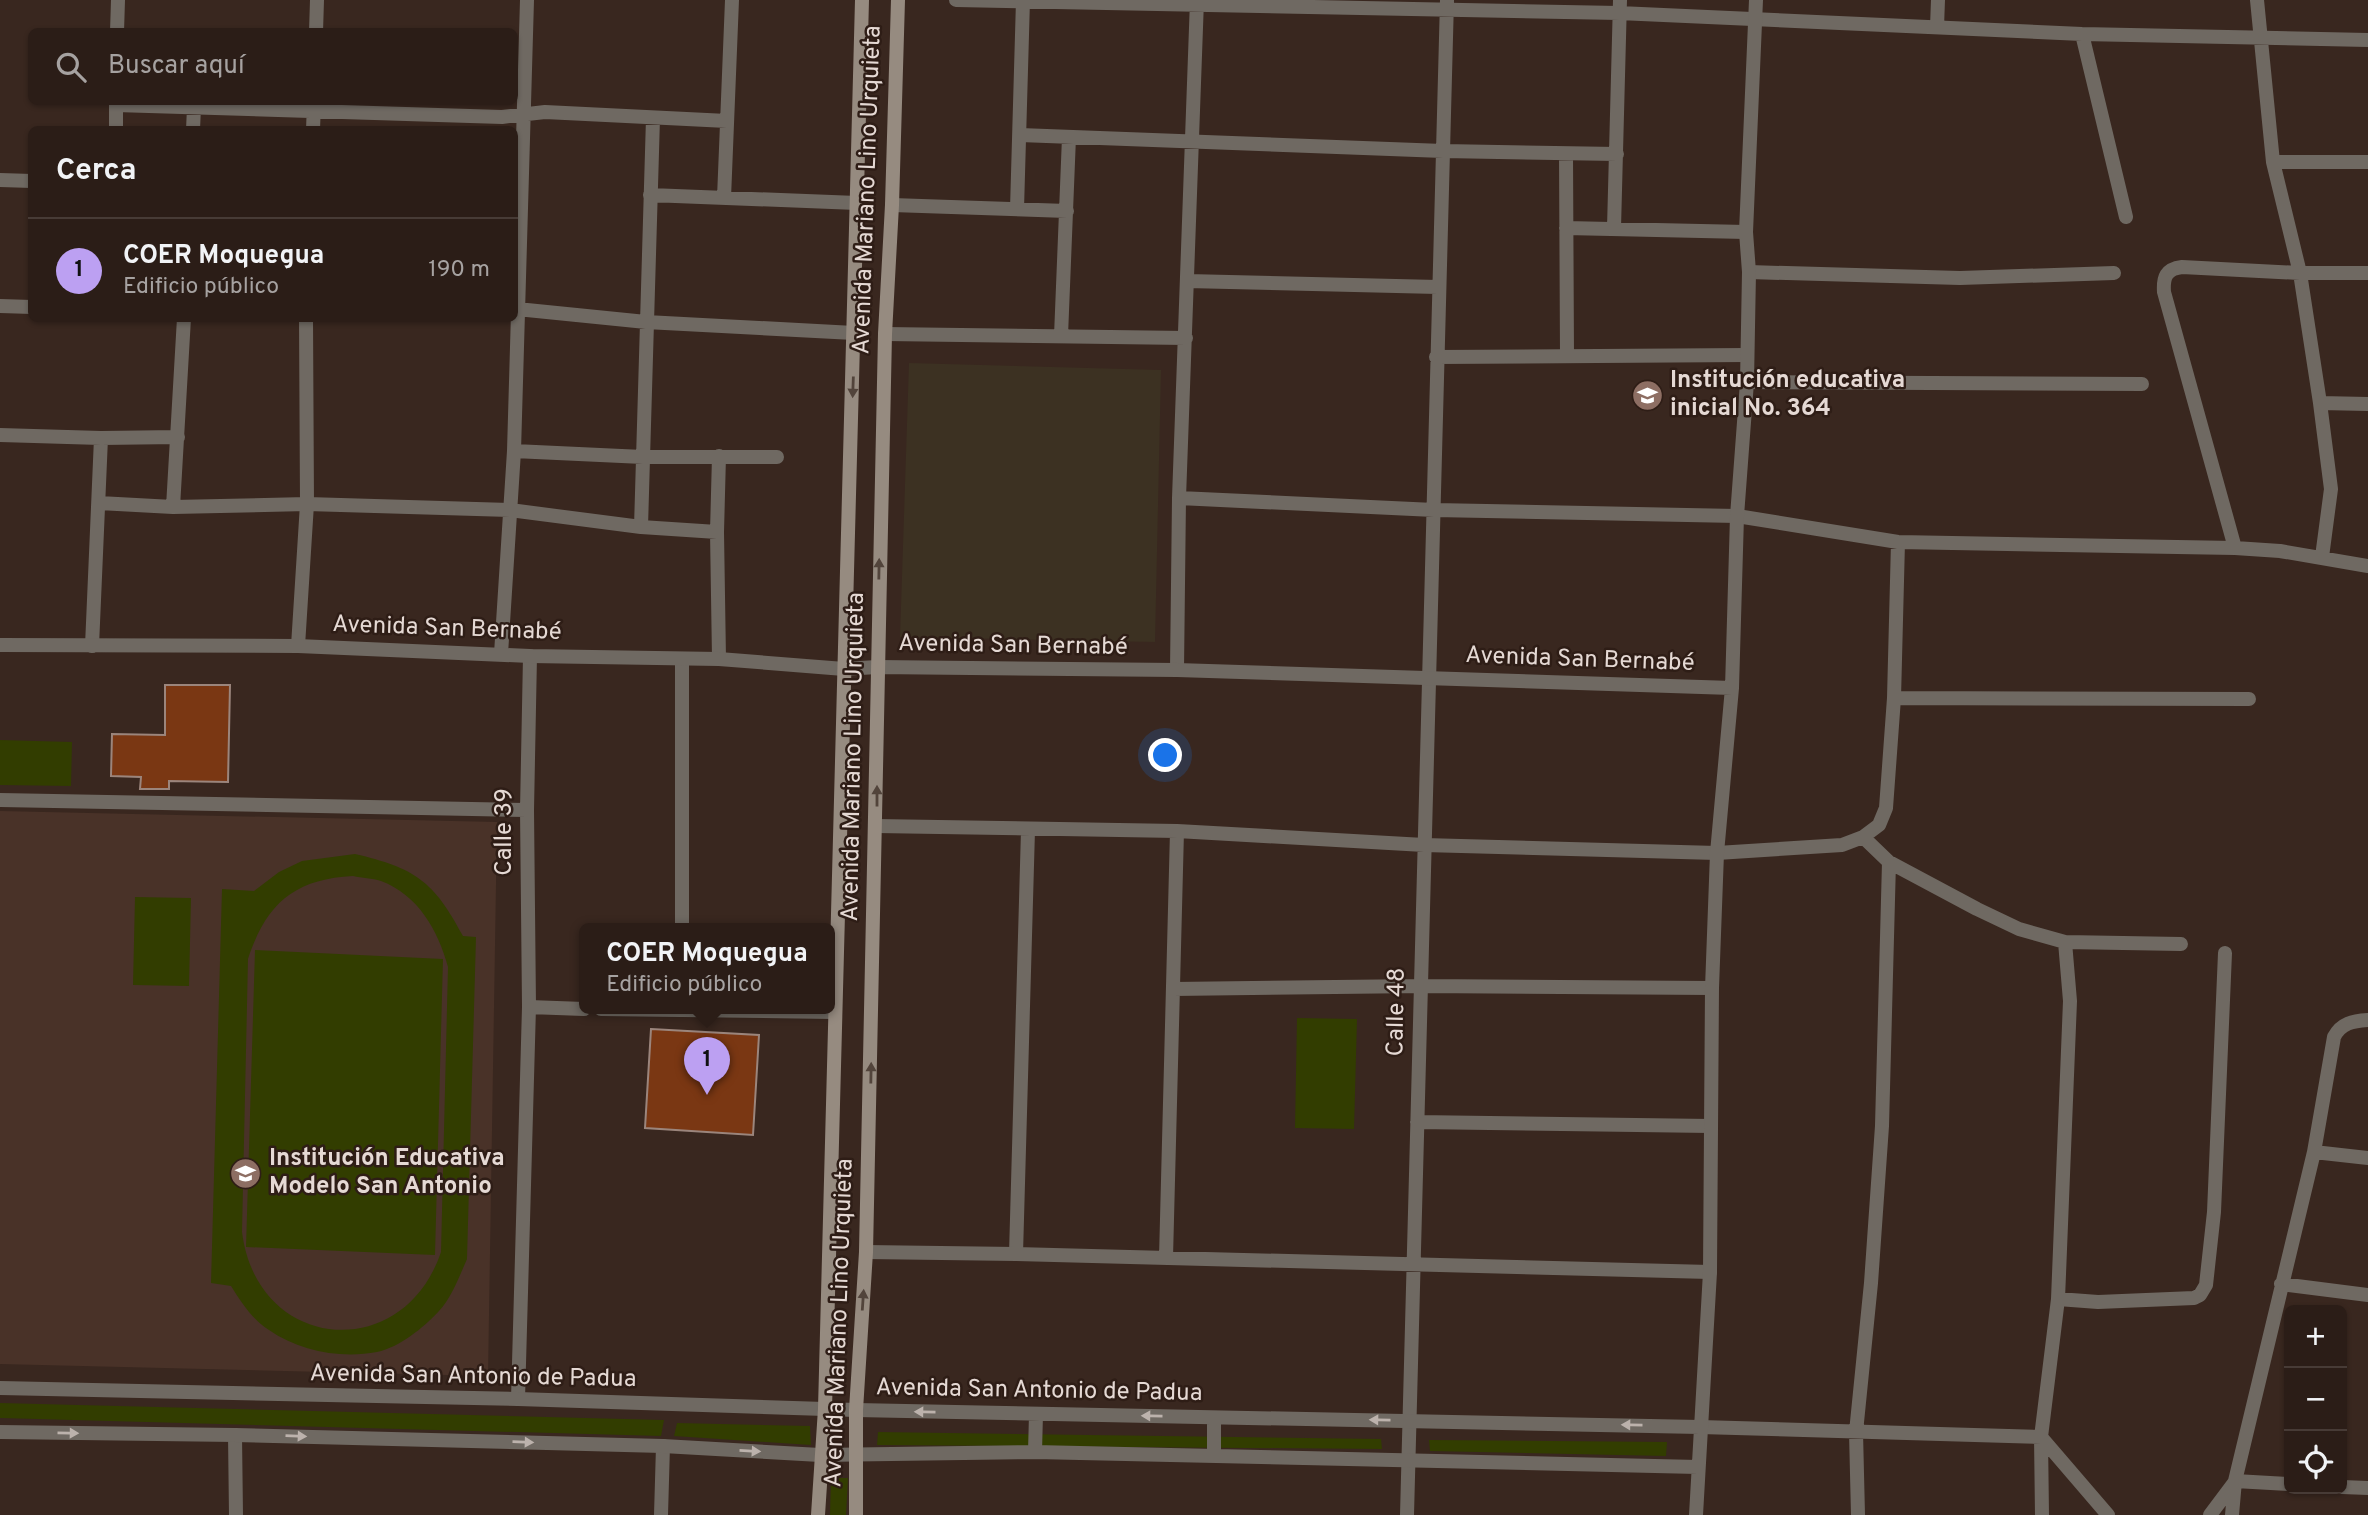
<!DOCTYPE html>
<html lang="es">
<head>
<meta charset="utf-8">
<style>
	:root { --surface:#2b1d17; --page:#332620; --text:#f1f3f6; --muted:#a6a2a1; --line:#473b36; --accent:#bca0f2 }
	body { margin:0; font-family:Overpass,sans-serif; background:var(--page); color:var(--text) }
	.controls { position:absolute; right:21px; bottom:21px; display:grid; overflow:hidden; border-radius:10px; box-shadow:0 2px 5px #0004 }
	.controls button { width:63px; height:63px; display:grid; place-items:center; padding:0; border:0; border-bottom:2px solid var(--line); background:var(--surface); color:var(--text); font:35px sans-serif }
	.you { position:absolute; left:1166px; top:756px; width:24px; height:24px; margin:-18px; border:5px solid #fff; border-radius:50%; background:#1a73e8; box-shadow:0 0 0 10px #1a73e833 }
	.badge { display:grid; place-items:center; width:46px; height:46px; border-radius:50%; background:var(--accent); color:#111; font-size:23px; font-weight:700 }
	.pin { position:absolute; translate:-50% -58px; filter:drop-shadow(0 2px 4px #0008) }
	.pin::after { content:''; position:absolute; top:37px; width:24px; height:21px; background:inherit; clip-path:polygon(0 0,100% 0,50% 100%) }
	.popup { position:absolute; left:579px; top:923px; width:256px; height:91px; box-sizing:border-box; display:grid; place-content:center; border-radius:10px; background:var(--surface); filter:drop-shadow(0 2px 5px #0005); font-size:23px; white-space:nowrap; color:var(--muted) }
	.popup b { font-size:26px; color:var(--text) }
	.popup::after { content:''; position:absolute; left:50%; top:100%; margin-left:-14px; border:14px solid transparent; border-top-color:var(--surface) }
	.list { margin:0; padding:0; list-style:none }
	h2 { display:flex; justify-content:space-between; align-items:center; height:91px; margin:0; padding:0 28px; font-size:30px }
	h2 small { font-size:23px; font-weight:400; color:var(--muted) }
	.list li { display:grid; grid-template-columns:46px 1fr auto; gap:21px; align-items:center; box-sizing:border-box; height:105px; padding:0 28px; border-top:2px solid var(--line) }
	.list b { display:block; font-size:26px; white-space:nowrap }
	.list p { margin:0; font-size:23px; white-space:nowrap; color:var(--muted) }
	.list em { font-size:23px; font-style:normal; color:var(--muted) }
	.icon { flex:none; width:38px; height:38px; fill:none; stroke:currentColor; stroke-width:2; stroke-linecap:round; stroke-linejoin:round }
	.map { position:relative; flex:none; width:2368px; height:1515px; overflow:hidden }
	.search { position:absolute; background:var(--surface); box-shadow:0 2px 5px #0004; left:28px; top:28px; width:490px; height:77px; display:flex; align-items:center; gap:18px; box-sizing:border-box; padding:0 24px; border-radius:10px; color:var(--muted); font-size:26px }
	.panel { position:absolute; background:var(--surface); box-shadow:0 2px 5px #0004; left:28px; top:126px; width:490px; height:196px; border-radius:10px }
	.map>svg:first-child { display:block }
	.commercial { fill:#3c3122 }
	.built { fill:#493228 }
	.green { fill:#323d00; fill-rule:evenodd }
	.building { fill:#7a3713; stroke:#9b857c; stroke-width:2 }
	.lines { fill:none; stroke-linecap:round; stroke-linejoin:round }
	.minor { stroke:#6f6962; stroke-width:14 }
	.tertiary { stroke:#6f6962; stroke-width:14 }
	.secondary { stroke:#968b80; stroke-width:14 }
	.oneway { fill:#52443b }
	.oneway2 { fill:#bcb2ac }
	.labels { text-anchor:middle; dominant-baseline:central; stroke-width:5; stroke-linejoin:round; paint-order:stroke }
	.street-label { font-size:24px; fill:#e5d9d4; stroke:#2e1d16 }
	.poi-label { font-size:24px; font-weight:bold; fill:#e5d9d4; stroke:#2e1d16; text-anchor:start }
</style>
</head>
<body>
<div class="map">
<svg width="2368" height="1515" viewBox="0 0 2368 1515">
	<rect width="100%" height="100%" fill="#39271f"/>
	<path class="commercial" d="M 909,363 L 1161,370 L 1155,642 L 900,637 Z"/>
	<path class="built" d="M 0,811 L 497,822 L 488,1376 L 0,1364 Z"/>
	<path class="green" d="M 0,740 L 72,742 L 71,786 L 0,785 Z
		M 355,854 C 415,868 434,881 463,936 L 476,937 L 467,1259 C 459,1277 452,1297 439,1311 C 423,1328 400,1347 377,1352 C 341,1359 299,1351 269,1330 C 252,1319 241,1302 231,1286 L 211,1283 L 222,889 L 254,891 L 279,872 L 302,861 ZM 353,876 C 362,878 372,878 381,881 C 418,895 438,930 448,967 L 441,1252 C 403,1365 257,1352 242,1232 L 248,959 C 266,904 294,879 353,876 Z
		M 135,897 L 191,898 L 189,986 L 133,985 Z
		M 255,950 L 443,959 L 435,1255 L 246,1247 Z
		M 1297,1018 L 1357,1019 L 1354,1129 L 1295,1128 Z
		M 0,1403 L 664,1420 L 661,1436 L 0,1418 Z
		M 677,1423 L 810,1426 L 811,1445 L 674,1436 Z
		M 878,1432 L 1381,1439 L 1382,1449 L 877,1445 Z
		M 1429,1440 L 1667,1442 L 1666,1456 L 1430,1451 Z
		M 831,1478 L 848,1478 L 846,1515 L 830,1515 Z"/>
	<path class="building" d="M 165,685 L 230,685 L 228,782 L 169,781 L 169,789 L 140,789 L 141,777 L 111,776 L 112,734 L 165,735 Z
		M 651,1029 L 759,1035 L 753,1135 L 645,1128 Z"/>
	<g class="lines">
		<path class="minor" d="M 956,0 L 1619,13 L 2082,34 L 2368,40
			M 2257,0 L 2273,162 L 2300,273 L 2320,403 L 2331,489 L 2322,557
			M 1937,27 L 1938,0
			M 117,32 L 118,0
			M 316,32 L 317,0
			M 2082,34 L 2126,217
			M 116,105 L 502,117 L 545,112 L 727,121
			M 116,130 L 116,102
			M 193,130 L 194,107
			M 313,130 L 314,102
			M 1020,135 L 1443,151 L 1617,154
			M 1566,154 L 1567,355
			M 2273,162 L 2368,162
			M 0,180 L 32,181
			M 650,195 L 857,203
			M 724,198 L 732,0
			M 892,205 L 1067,211
			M 1017,209 L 1023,0
			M 1566,228 L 1746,232
			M 1614,228 L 1620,0
			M 1749,272 L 1960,278 L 2114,273
			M 1187,281 L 1438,287
			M 0,306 L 32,307
			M 517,309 L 646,322 L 854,333
			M 885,334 L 1186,338
			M 1061,336 L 1069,137
			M 1436,357 L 1747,355
			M 1747,382 L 2142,384
			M 2320,403 L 2368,404
			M 0,435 L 101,438 L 178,437
			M 514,451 L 643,457 L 777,457
			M 719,456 L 717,532 L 719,659
			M 1179,498 L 1434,510 L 1737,516 L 1898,542 L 2235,548 L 2280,551 L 2368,566
			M 99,503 L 173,507 L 307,504 L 510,510 L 641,527 L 717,532
			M 173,507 L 184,318
			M 641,527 L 653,118
			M 2235,548 L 2164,292 C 2163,277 2166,269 2182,267 L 2300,273 L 2368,273
			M 92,646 L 101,438
			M 298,646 L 307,504 L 306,318
			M 501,654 L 514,451 L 527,0
			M 682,659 L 682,929
			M 1177,670 L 1179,498 L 1197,0
			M 1894,698 L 2249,699
			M 0,800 L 527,810
			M 876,826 L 1177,831 L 1424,845 L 1717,853 L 1842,845 L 1863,837 L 1879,825 L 1886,808 L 1894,698 L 1898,542
			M 1863,837 L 1889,862 L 1977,909 L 2019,929 L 2065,942 L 2070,1001 L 2058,1299 L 2041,1437 L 2042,1515
			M 2065,942 L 2181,944
			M 1173,989 L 1421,986 L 1712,988
			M 529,1007 L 584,1009
			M 601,1009 L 835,1012
			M 1417,1122 L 1711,1126
			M 2314,1152 L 2368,1158
			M 866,1252 L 1016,1254 L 1710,1272
			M 1016,1254 L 1028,830
			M 1166,1258 L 1177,831
			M 2281,1284 L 2368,1295
			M 2058,1299 L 2098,1302 L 2194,1298 L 2200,1295 L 2206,1285 L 2214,1212 L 2225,953
			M 518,1399 L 529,1007 L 527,810 L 530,656
			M 1700,1427 L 2041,1437 L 2108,1515
			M 235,1435 L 236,1515
			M 2235,1481 L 2289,1484
			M 2342,1487 L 2368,1488
			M 661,1515 L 663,1446
			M 1407,1515 L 1447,0
			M 1858,1515 L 1856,1432 L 1871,1283 L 1882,1126 L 1889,862
			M 2210,1515 L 2234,1483
			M 2232,1515 L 2235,1481 L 2314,1152 L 2334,1037 C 2341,1023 2353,1021 2368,1020"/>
		<path class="tertiary" d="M 0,645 L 298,646 L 530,656 L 719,659 L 844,669 L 877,667 L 1177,670 L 1732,688
			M 0,1388 L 518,1399 L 856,1410 L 1700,1427
			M 0,1432 L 235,1435 L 663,1446 L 820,1455 L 1035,1452 L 1698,1467
			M 1035,1452 L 1036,1414
			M 1214,1455 L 1214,1418
			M 1696,1515 L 1710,1272 L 1712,988 L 1717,853 L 1732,688 L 1737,516 L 1747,382 L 1749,272 L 1746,232 L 1756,0"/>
		<path class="secondary" d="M 818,1515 L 825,1409 L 862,0
			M 856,1515 L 856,1410 L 866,1252 L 885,334 L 892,205 L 898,0"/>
	</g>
	<defs><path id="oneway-solid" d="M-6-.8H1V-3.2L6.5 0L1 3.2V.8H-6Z" transform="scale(1.75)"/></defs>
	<g class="oneway">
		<use href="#oneway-solid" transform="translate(853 387) rotate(92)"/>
		<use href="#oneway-solid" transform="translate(879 569) rotate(-89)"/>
		<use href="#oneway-solid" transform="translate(877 796) rotate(-90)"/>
		<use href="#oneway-solid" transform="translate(871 1073) rotate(-89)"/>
		<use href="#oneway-solid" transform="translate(863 1300) rotate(-86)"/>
	</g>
	<g class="oneway2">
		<use href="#oneway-solid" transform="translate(925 1412) rotate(-179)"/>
		<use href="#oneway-solid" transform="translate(1152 1416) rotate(-179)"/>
		<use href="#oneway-solid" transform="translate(1380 1420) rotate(-179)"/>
		<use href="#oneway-solid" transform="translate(1632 1425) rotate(-179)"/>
		<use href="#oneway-solid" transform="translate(68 1433) rotate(1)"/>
		<use href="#oneway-solid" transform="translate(296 1436) rotate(2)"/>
		<use href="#oneway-solid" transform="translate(523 1442) rotate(2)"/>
		<use href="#oneway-solid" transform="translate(750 1451) rotate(3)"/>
	</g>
	<defs>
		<symbol id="school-disc" viewBox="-11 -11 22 22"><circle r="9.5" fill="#8d6e63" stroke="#2e1d16"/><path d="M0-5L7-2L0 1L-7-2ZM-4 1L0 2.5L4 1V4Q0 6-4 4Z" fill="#fff"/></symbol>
	</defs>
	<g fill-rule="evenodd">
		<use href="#school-disc" x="1630" y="378" width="35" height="35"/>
		<use href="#school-disc" x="228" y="1156" width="35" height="35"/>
	</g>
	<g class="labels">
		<g class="street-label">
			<text transform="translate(868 190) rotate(-88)">Avenida Mariano Lino Urquieta</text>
			<text transform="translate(447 629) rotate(2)">Avenida San Bernabé</text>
			<text transform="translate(1013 646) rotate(1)">Avenida San Bernabé</text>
			<text transform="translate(1580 660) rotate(2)">Avenida San Bernabé</text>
			<text transform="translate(854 757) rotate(-89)">Avenida Mariano Lino Urquieta</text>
			<text transform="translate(505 832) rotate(-90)">Calle 39</text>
			<text transform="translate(1397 1012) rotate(-89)">Calle 48</text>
			<text transform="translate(840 1323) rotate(-88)">Avenida Mariano Lino Urquieta</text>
			<text transform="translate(473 1377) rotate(1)">Avenida San Antonio de Padua</text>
			<text transform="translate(1039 1391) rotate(1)">Avenida San Antonio de Padua</text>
		</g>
		<g class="poi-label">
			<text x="1670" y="381">Institución educativa<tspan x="1670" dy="28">inicial No. 364</tspan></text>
			<text x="269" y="1159">Institución Educativa<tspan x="269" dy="28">Modelo San Antonio</tspan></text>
		</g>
	</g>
</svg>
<div class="controls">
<button>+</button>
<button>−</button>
<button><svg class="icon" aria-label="locate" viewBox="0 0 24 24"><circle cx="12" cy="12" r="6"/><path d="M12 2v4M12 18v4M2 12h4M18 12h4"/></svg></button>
</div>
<div class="you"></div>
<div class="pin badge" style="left:707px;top:1095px">1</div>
<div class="popup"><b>COER Moquegua</b>Edificio público</div>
<div class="search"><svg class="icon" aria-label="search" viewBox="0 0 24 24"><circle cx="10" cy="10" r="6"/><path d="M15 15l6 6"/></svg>Buscar aquí</div>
<section class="panel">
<h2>Cerca<small></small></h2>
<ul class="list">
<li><span class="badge">1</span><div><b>COER Moquegua</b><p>Edificio público</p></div><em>190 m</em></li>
</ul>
</section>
</div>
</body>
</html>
